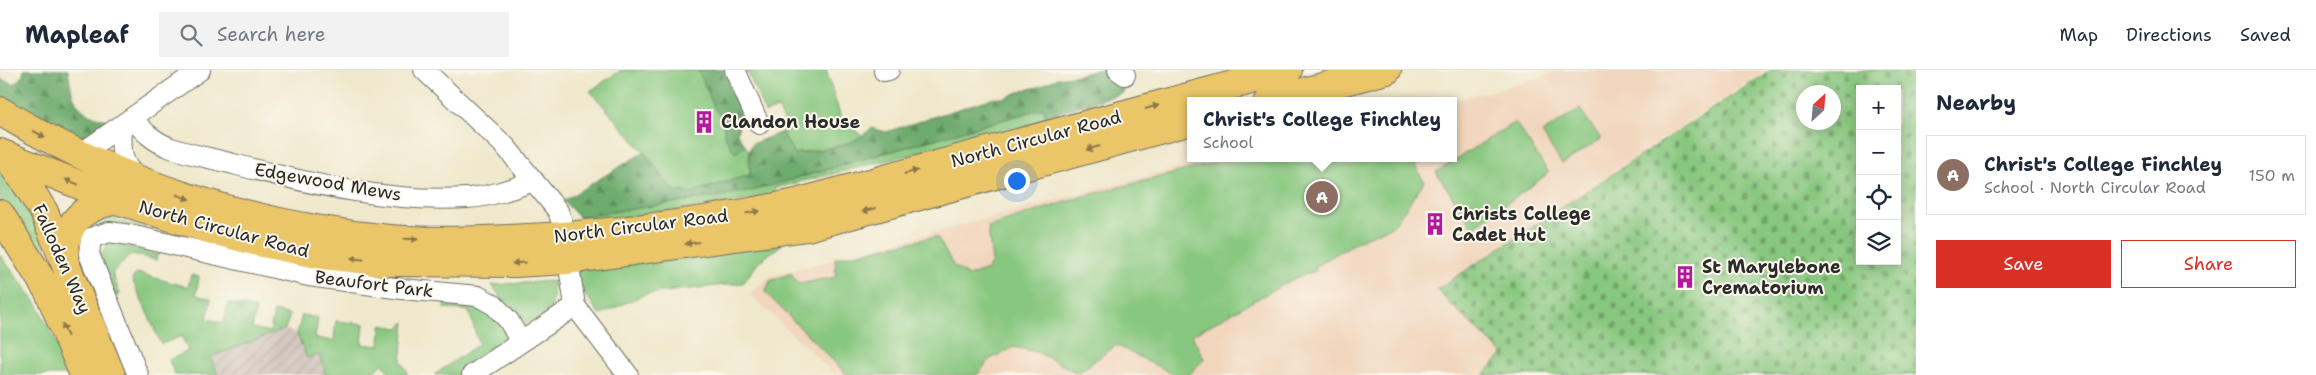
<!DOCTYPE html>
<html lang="en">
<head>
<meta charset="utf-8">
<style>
	:root { --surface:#fff; --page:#f2f2f3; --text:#1f2937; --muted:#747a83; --line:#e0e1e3; --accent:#d93025 }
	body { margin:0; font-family:"Shantell Sans",sans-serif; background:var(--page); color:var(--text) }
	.controls { position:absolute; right:15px; top:15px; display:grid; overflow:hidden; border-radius:0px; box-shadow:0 2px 12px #0003 }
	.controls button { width:45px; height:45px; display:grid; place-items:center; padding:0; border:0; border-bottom:1px solid var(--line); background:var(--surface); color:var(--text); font:25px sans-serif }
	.compass { position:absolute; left:1796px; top:15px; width:45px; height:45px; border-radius:50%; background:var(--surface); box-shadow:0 2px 12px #0003; rotate:26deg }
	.you { position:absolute; left:1016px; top:110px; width:18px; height:18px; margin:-12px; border:4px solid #fff; border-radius:50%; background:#1a73e8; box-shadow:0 0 0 8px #1a73e833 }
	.badge { display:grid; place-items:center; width:32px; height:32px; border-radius:50%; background:var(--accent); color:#fff; font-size:16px; font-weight:700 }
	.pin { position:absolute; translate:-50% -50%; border:2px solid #fff; box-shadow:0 1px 5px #0006 }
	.popup { position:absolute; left:1187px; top:27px; width:270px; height:65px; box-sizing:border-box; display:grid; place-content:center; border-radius:0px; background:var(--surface); filter:drop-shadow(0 1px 4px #0005); font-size:16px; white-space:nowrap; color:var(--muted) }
	.popup b { font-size:19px; color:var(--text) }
	.popup::after { content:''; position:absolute; left:50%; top:100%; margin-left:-10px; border:10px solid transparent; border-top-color:var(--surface) }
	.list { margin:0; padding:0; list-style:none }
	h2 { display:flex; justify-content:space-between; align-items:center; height:65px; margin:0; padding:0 20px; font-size:21px }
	h2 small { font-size:16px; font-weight:400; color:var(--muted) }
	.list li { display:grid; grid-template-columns:32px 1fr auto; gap:15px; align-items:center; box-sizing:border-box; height:80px; margin:0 10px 10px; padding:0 10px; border:1px solid var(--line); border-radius:0px }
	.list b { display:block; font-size:19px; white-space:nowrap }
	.list p { margin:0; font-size:16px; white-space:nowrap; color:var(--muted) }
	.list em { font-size:16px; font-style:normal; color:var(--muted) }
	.actions { display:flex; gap:10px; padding:15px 20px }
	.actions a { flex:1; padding:11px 0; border:1px solid var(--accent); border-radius:0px; text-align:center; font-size:18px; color:var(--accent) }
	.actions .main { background:var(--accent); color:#fff }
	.icon { flex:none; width:28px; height:28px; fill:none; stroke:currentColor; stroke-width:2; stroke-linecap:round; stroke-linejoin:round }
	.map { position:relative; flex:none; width:1916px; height:305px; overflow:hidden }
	header { display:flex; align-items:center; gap:30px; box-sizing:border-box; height:70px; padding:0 25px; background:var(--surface); border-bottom:1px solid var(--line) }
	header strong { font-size:24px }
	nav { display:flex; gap:28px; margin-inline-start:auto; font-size:18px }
	.search { width:350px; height:45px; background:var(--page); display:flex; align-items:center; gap:12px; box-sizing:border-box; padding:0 18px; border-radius:0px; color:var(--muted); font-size:19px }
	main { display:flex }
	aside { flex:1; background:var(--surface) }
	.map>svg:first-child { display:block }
	.built { fill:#f1d5bd }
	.industrial { fill:url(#industrial-furrows) }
	.green { fill:#88c77f; stroke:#5a7955 }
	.forest { fill:url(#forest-firs); stroke:#4c6c4c }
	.cemetery { fill:url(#cemetery-stones); stroke:#5a7955; fill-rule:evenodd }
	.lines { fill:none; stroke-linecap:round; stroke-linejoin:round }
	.minor-casing { stroke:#706d63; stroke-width:22 }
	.highway-casing { stroke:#706d63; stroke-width:30 }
	.minor { stroke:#fff; stroke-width:20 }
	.highway { stroke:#eac669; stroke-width:28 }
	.oneway { fill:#8a784a }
	.labels { text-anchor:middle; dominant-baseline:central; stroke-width:4; stroke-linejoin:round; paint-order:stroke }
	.poi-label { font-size:18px; font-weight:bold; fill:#2b2b2b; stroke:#fbf7ec; text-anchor:start }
	.street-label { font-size:18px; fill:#2b2b2b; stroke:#fbf7ec }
</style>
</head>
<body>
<header>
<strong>Mapleaf</strong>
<div class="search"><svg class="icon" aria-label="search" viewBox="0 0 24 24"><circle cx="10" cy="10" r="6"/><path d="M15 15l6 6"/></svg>Search here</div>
<nav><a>Map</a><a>Directions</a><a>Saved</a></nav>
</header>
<main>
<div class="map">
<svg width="1916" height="305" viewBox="0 0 1916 305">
	<defs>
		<pattern id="industrial-furrows" width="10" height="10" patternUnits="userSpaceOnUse" patternTransform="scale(1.25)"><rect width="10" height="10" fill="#cec1ba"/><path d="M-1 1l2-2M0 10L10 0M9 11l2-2" fill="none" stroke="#b1a6a0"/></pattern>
		<pattern id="forest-firs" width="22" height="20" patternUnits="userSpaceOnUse" patternTransform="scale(1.25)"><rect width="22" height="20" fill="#6eac6e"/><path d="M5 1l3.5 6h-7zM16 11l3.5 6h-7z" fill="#5b8c5b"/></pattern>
		<pattern id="cemetery-stones" width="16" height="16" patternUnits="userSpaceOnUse" patternTransform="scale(1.25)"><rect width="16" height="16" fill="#88c77f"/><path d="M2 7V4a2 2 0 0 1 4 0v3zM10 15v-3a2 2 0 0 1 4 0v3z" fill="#6fa268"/></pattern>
	</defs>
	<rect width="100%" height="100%" fill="#fbf7ec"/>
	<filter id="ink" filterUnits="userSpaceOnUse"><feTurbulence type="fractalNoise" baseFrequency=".02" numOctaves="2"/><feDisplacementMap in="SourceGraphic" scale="10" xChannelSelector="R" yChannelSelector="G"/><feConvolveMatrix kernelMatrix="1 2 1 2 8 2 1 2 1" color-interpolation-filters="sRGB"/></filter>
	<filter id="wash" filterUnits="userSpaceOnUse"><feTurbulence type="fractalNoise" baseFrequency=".0096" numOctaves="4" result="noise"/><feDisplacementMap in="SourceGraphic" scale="20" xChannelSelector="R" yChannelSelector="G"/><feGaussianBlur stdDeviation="1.12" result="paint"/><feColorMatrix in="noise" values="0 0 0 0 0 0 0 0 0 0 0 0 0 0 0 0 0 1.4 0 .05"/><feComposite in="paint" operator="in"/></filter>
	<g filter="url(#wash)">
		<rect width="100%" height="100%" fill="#efe8cc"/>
		<path class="built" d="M 1563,0 L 1766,0 L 1436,220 L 1503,284 L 1483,305 L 835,305 L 750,224 L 770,206 L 1213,88 L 1453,88 L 1453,31 L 1450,31 L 1509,17 Z"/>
		<path class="industrial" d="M 285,259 L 297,264 L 307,288 L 319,285 L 326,305 L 218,305 L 211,288 Z"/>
		<path class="green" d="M 621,0 L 728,0 L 740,47 L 737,64 L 749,81 L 750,105 L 689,123 L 673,120 L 644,82 L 590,21 Z
			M 747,0 L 826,0 L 841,48 L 863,67 L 844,75 L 794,84 L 782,62 L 785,52 L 778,38 L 765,43 Z
			M 1044,38 L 1047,51 L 775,118 L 773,127 L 585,153 L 579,147 L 751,121 Z
			M 1580,39 L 1601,69 L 1562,94 L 1542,63 Z
			M 1515,52 L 1549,103 L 1473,158 L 1436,102 Z
			M 1234,88 L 1433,88 L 1415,95 L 1424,112 L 1393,156 L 1364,168 L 1315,196 L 1316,201 L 1295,208 L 1192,265 L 1204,289 L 1189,305 L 1175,305 L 1116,275 L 1078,303 L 1039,283 L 1014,277 L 990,289 L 977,305 L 847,305 L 765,222 L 770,211 L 791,203 L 798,214 L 836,207 L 835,188 L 934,167 L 938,168 L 953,195 L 968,206 L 987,200 L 992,192 L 988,157 L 1081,127 Z
			M 0,98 L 29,139 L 74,246 L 42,191 L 0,129 Z
			M 98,146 L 112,148 L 167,168 L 95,157 L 104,244 L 102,245 L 75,179 L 75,165 Z
			M 114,173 L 157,184 L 156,190 L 132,184 L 112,203 L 120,224 L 115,227 L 99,185 L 107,175 Z
			M 784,173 L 759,192 L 743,213 L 645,224 L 599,245 L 592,233 L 580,221 L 577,201 L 587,196 L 659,191 Z
			M 0,185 L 37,234 L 72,305 L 0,305 Z
			M 137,203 L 188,217 L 191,205 L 199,207 L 196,225 L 211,229 L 207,249 L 224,253 L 228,233 L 256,239 L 252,258 L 270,262 L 274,241 L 290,245 L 285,259 L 211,287 L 218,305 L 175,305 L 169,290 L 188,281 L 182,266 L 161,274 L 132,209 Z
			M 553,211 C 555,244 550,241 524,260 L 492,215 Z
			M 444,230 L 488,234 L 510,269 L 459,305 L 434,305 L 479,274 L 469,241 L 444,238 Z
			M 302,245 L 318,248 L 315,268 L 334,271 L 336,251 L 364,254 L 362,274 L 380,276 L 381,255 L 398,258 L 405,252 L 401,291 L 408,303 L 404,305 L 391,305 L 383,294 L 369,305 L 326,305 L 319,285 L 307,288 L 297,264 Z"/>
		<path class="forest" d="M 24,0 L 68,0 C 73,34 76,43 111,51 L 83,71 L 50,58 L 0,27 L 0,9 L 14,14 L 23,5 Z
			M 698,0 L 728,0 C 737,22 741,40 737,64 L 745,76 L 735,83 L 724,65 L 724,51 L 715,39 Z
			M 1097,0 L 1112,0 L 1128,13 L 1123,23 L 1047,46 L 1044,38 L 751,121 L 579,147 L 563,131 L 644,82 L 673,120 L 689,123 L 750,105 L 749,81 L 752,74 L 782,62 L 794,84 C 820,79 852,79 871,58 L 886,62 L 993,28 L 1005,28 L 1023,20 L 1038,17 L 1058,8 L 1078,5 Z"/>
		<path class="cemetery" d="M 1771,0 L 1916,0 L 1916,305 L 1483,305 L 1503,284 L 1436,220 ZM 1860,19 L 1897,19 L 1897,191 L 1860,191 ZM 1804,22 L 1834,22 L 1834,52 L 1804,52 Z"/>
	</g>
	<g filter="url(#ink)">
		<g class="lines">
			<defs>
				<path id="minor" d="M 424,0 L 506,77 L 558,141 L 567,167
					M 735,0 L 759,54
					M 1118,0 L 1125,5
					M 884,1 L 889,0
					M 132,48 C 143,61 154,72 171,78 C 192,85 215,89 237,95 C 311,114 390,133 468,128 C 492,126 511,119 534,111
					M 122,55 C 121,79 119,92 138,109
					M 79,85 L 200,0
					M 568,190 L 575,236 L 628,305
					M 138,305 L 89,184 L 91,168 L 109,162 L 130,165 L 309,206 L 402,219 L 478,226 L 494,235 L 509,251 L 520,271
					M 472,305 L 575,236"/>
				<path id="highway" d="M 1269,31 L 1387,0
					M 0,41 C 118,113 251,156 389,169 C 429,172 470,171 509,169 C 606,165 701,153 796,133 L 1288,0
					M 0,83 L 117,130 L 205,158 L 258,172 L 322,185 L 387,192 L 515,193 L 568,190 L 807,157 L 1191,51
					M 6,87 L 24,110 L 44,142 L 111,305
					M 0,144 L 49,222 L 84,305
					M 64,189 C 65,151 82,137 117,130"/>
			</defs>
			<use href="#minor" class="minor-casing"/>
			<use href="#highway" class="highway-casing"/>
			<use href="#minor" class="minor"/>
			<use href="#highway" class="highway"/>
		</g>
		<defs><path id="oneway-solid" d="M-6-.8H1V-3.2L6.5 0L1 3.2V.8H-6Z" transform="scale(1.25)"/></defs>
		<g class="oneway">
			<use href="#oneway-solid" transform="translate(1152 37) rotate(-15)"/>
			<use href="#oneway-solid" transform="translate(39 64) rotate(29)"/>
			<use href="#oneway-solid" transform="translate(1093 78) rotate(165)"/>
			<use href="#oneway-solid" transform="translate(911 102) rotate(-15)"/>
			<use href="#oneway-solid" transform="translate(72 112) rotate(-159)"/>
			<use href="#oneway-solid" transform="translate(183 127) rotate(19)"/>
			<use href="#oneway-solid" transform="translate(869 140) rotate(165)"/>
			<use href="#oneway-solid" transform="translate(753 142) rotate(-11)"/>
			<use href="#oneway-solid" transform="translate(411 169) rotate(1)"/>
			<use href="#oneway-solid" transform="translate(692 173) rotate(172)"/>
			<use href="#oneway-solid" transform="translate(357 189) rotate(-174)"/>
			<use href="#oneway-solid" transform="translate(519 193) rotate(177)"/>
			<use href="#oneway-solid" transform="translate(65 260) rotate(-112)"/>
		</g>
	</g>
	<defs>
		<symbol id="building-bare" viewBox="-9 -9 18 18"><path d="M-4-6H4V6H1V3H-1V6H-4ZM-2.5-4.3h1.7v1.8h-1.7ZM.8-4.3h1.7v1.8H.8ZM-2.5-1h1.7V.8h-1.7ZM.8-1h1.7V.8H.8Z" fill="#b5179e" stroke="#fbf7ec" stroke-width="2.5" paint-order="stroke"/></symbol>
	</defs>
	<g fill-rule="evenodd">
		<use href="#building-bare" x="688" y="36" width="32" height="32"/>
		<use href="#building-bare" x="1419" y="138" width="32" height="32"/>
		<use href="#building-bare" x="1669" y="191" width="32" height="32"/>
	</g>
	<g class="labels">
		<g class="poi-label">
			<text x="721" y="52">Clandon House</text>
			<text x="1452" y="144">Christs College<tspan x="1452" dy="21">Cadet Hut</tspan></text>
			<text x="1702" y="197">St Marylebone<tspan x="1702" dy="21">Crematorium</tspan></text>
		</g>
		<g class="street-label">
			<text transform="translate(1036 69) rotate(-15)">North Circular Road</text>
			<text transform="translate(328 112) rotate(10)">Edgewood Mews</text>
			<text transform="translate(641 156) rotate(-7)">North Circular Road</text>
			<text transform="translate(224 159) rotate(15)">North Circular Road</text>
			<text transform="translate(62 189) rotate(66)">Falloden Way</text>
			<text transform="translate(374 214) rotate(7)">Beaufort Park</text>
		</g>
	</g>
</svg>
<div class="controls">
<button>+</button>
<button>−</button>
<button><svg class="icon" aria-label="locate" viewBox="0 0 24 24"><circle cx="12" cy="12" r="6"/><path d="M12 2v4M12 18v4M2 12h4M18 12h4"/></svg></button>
<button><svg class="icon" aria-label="layers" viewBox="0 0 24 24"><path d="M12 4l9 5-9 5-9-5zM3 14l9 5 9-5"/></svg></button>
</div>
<svg class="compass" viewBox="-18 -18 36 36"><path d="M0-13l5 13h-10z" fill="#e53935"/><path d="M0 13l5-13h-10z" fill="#747a83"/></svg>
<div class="you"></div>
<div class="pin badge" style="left:1322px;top:127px;background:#8d6e63">A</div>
<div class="popup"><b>Christ's College Finchley</b>School</div>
</div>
<aside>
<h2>Nearby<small></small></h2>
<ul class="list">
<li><span class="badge" style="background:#8d6e63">A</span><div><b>Christ's College Finchley</b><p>School · North Circular Road</p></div><em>150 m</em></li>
</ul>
<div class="actions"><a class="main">Save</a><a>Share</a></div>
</aside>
</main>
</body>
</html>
